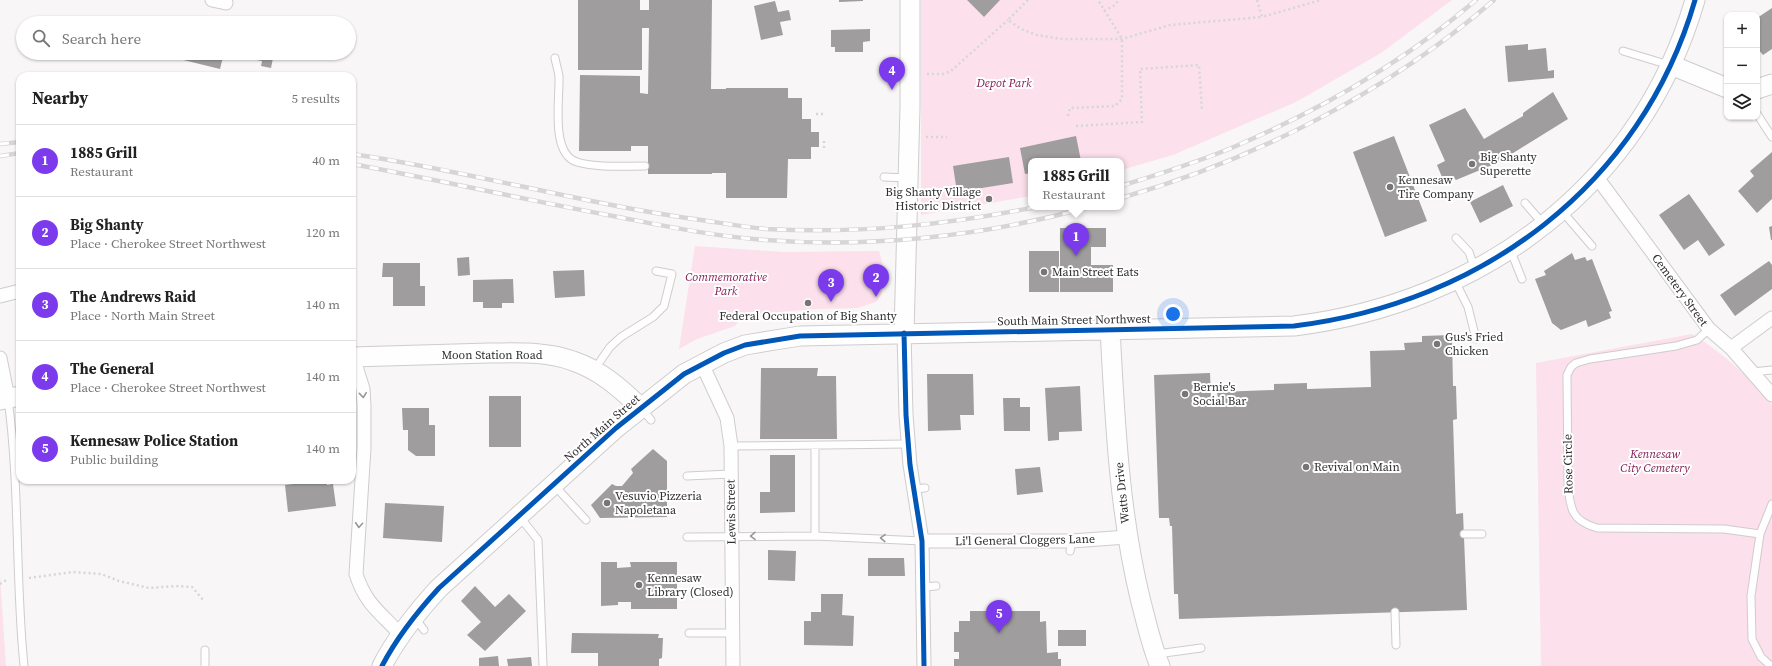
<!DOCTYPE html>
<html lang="en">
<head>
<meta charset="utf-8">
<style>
	:root { --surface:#fff; --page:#f6f6f6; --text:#222; --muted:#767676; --line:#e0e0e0; --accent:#7c3aed }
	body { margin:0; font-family:"Source Serif 4",serif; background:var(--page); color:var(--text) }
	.controls { position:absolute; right:12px; top:12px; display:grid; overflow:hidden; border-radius:8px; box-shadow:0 1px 3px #0004 }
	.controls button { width:36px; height:36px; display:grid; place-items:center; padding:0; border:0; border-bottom:1px solid var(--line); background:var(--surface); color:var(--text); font:20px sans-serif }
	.you { position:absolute; left:1173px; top:314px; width:14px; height:14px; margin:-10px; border:3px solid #fff; border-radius:50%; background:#1a73e8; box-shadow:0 0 0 6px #1a73e833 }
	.badge { display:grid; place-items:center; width:26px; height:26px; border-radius:50%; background:var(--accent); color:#fff; font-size:13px; font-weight:700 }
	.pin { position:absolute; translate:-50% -33px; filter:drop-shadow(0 1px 2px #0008) }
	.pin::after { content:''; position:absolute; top:21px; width:14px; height:12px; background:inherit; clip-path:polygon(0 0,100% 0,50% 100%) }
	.popup { position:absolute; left:1028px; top:158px; width:96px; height:52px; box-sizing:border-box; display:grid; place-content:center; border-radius:8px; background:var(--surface); filter:drop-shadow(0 1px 3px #0005); font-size:13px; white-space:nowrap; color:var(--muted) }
	.popup b { font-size:15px; color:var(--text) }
	.popup::after { content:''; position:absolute; left:50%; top:100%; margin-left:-8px; border:8px solid transparent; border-top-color:var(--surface) }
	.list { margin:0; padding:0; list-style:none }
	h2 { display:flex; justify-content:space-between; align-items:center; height:52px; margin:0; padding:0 16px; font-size:17px }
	h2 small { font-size:13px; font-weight:400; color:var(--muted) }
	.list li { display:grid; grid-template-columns:26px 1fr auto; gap:12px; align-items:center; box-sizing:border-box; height:72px; padding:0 16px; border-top:1px solid var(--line) }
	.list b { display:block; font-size:15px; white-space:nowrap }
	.list p { margin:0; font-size:13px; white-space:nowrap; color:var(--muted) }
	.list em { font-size:13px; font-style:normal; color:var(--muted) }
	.icon { flex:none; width:22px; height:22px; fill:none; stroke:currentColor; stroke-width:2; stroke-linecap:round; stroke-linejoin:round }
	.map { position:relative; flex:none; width:1772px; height:666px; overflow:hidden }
	.search { position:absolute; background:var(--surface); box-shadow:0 1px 3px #0004; left:16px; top:16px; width:340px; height:44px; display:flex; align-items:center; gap:10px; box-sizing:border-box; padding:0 14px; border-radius:22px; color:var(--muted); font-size:15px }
	.panel { position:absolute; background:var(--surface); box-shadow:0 1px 3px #0004; left:16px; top:72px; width:340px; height:412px; border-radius:12px }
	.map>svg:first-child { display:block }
	.green { fill:#fce0eb }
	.building { fill:#9f9d9e }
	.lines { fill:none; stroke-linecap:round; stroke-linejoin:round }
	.lane-casing { stroke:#cfcccd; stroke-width:9 }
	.street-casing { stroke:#cfcccd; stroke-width:15 }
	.secondary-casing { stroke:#cfcccd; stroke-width:21 }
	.path { stroke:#d6d6d6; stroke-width:2.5; stroke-dasharray:2 3; stroke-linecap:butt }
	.lane { stroke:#fefefe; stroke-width:7 }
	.street { stroke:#fefefe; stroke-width:13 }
	.secondary { stroke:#fefefe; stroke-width:19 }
	.rail-casing { stroke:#d6d6d6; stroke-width:4.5 }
	.rail { stroke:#fff; stroke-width:3; stroke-dasharray:9; stroke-linecap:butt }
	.cycleway-casing { stroke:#fff; stroke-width:8 }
	.cycleway { stroke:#0057b8; stroke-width:5 }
	.oneway { stroke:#989797 }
	.poi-dot { fill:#777576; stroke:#fff; stroke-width:1.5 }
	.labels { text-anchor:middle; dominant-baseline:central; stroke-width:4; stroke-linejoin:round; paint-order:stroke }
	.park-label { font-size:12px; font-style:italic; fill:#851d55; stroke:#fff }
	.poi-label { font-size:12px; fill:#313030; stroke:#fff; text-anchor:start }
	.street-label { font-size:12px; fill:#313030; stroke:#fff }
</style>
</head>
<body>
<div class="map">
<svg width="1772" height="666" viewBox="0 0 1772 666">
	<rect width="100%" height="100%" fill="#f9f6f7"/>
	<path class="green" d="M 921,0 L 1452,0 L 1381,53 L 1296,102 L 1173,155 L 1121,170 L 1121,161 L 1031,161 L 1031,196 L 921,215 Z
		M 695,246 L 783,252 L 879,251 L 884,269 L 882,293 L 876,302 L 857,308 L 815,309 L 743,315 L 735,326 L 697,339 L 679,349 Z
		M 1692,334 C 1723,353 1750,377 1772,405 L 1772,666 L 1541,666 L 1536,363 Z
		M 0,574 L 6,666 L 0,666 Z"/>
	<path class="building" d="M 578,0 L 640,0 L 640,10 L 649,10 L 649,0 L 712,0 L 711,89 L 726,89 L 726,88 L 788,88 L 788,98 L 802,98 L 802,119 L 811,119 L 811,132 L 819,132 L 819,147 L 811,147 L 811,159 L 788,159 L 787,198 L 726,198 L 726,173 L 712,173 L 712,174 L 648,174 L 648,146 L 631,146 L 631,151 L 579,151 L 580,75 L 640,76 L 640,93 L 648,94 L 649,28 L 642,28 L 642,70 L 578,70 Z
		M 839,0 L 863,0 L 863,1 L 839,2 Z
		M 967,0 L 1000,0 L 984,17 Z
		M 775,1 L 778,12 L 789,10 L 791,20 L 780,22 L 783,35 L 761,40 L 754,6 Z
		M 1772,8 L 1772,49 L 1763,55 L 1757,48 L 1757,18 Z
		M 870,29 L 870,41 L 863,42 L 863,52 L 835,52 L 835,47 L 831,47 L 831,30 Z
		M 1528,44 L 1528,50 L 1546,48 L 1548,71 L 1554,70 L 1554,78 L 1508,82 L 1505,46 Z
		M 155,53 L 224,53 L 220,69 Z
		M 237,53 L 274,53 L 271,68 L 261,66 L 262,61 L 236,56 Z
		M 1553,92 L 1568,119 L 1497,163 L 1456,180 L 1453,177 L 1444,182 L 1437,165 L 1445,161 L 1429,125 L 1465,108 L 1484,139 L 1523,116 L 1523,113 Z
		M 1076,136 L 1081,161 L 1031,161 L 1031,173 L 1025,174 L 1020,148 Z
		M 1394,136 L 1427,221 L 1385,237 L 1353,152 Z
		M 1772,152 L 1772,199 L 1757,213 L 1738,191 L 1754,176 L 1750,171 Z
		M 1009,157 L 1013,183 L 957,192 L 953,166 Z
		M 1503,185 L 1513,206 L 1480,223 L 1470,202 Z
		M 1689,194 L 1725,245 L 1709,256 L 1698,240 L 1684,250 L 1659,215 Z
		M 1772,226 L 1772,240 L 1771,240 L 1769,227 Z
		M 1060,228 L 1106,228 L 1106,247 L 1091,247 L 1091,265 L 1113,265 L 1113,292 L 1060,292 Z
		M 1029,251 L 1059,251 L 1059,292 L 1029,292 Z
		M 1572,253 L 1575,260 L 1585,257 L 1587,261 L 1592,259 L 1612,311 L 1609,312 L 1611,318 L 1588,327 L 1586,320 L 1561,330 L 1552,323 L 1535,279 L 1546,275 L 1544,271 Z
		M 469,257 L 470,275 L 458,276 L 457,258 Z
		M 1769,261 L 1772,265 L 1772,289 L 1735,316 L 1720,295 Z
		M 383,263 L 420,263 L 420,286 L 425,286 L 425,306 L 393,306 L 393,277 L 382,277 Z
		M 584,270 L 585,296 L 555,298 L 553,271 Z
		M 513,279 L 514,303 L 502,303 L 502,308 L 483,308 L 483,302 L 473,302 L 473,280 Z
		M 20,316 L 20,331 L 19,331 L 16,317 Z
		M 1452,335 L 1453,386 L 1456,386 L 1457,419 L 1453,420 L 1456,514 L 1463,513 L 1467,610 L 1179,619 L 1178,594 L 1174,594 L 1172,526 L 1170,526 L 1169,518 L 1159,518 L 1154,375 L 1210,373 L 1211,398 L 1218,398 L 1217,392 L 1274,390 L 1274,384 L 1307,383 L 1307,389 L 1371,387 L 1370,351 L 1405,350 L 1404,343 L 1422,342 L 1422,336 Z
		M 761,368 L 818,368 L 817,376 L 836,376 L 837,439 L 760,439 Z
		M 927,374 L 973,374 L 974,415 L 960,415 L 961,430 L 928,431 Z
		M 1080,386 L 1082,431 L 1059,432 L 1059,440 L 1048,441 L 1045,388 Z
		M 489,396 L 521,396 L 521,447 L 489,447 Z
		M 1003,398 L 1020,398 L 1020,407 L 1030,407 L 1030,431 L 1004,431 Z
		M 402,408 L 429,408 L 429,425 L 435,425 L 435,456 L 416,456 L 408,450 L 408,430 L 403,430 Z
		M 653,449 L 667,461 L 667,517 L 600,518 L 591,505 L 612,484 L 616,486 L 622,486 L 633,473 L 631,469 Z
		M 770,455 L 795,455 L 795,512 L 760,513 L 760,492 L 770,492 Z
		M 1040,467 L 1043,492 L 1017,495 L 1015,469 Z
		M 326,480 L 327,485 L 333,484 L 336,506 L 288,512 L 285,485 Z
		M 385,503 L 444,506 L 442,542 L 383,538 Z
		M 768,550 L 796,551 L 795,581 L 768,580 Z
		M 868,558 L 904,558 L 905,576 L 868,576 Z
		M 601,562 L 617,562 L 617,568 L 631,567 L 630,562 L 677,562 L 677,609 L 631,609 L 631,602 L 618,602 L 618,605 L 601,606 Z
		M 475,586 L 495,607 L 509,594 L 526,611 L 485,651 L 467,635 L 481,622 L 461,601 Z
		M 821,594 L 843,594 L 842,615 L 854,616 L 853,646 L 804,645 L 804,621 L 811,621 L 811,612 L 821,612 Z
		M 970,611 L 1040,611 L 1040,622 L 1046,621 L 1047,653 L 1058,652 L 1058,659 L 1061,659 L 1061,666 L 954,666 L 954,659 L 959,659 L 959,652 L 954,652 L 954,632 L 959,632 L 959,621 L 970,621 Z
		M 1058,630 L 1086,630 L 1086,646 L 1058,646 Z
		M 572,633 L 659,634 L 658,638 L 663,638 L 662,658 L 659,659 L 659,666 L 598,666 L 598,653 L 571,653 Z
		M 498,656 L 499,666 L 479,666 L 479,658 Z
		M 531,657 L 532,666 L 508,666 L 507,659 Z"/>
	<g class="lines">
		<defs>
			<path id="lane" d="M 1623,51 L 1669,65
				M 555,58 C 556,64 558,70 559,76 C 560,98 550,154 577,162 C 598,168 622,166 645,166
				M 1757,114 L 1772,137
				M 884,177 L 907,178
				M 1525,203 L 1544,225
				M 1561,210 L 1592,246
				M 1456,238 L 1469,252 L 1475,269
				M 1510,249 L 1522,279
				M 1455,281 L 1468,307 L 1476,339
				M 1709,329 L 1697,340 L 1676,346 L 1590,359 L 1576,363 L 1571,367 L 1567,375 L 1568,485 C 1570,509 1572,521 1597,528 L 1724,529 L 1760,534
				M 594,370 L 610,347 L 621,337 L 653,317 L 664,306 L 672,274 L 656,271
				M 1752,372 L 1772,370
				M 8,399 C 20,487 15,577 24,666
				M 642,409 L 651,420
				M 731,446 L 908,444
				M 815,446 L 815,536
				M 687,476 L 731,474
				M 554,485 L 586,520
				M 913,489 L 925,488
				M 520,517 L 538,540 L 543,666
				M 1464,534 L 1482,534
				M 687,537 L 815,536 L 922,541
				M 1070,551 L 1072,541
				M 923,587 L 936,586
				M 1395,612 L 1396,645
				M 415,618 L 424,630
				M 689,633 L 732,633
				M 1157,654 L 1201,648
				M 205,666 L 205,650
				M 1771,666 L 1761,657 L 1752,639 L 1751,596 L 1760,534 L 1772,504"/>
			<path id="street" d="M 212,0 L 226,3
				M 1596,176 L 1709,329 L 1731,348 L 1772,395
				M 0,296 L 20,291
				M 904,333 L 906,415 L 910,465 L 922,541 L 924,666
				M 1731,348 L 1772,318
				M 353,357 L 363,389 L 364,406 L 364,448 L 356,574 C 366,605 380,612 400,634
				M 0,358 L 8,398
				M 702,364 L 727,418 L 731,446 L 733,666
				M 922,541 L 1072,541 L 1127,537"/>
			<path id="secondary" d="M 1671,65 L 1727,88
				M 1757,89 L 1772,84
				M 1110,329 C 1115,421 1119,513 1141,602 C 1147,624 1151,645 1160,666
				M 904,333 L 910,107 L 910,0
				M 352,357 C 398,356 443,354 489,353 C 517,353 546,351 573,361 C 600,370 620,388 640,407
				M 0,400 L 20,396
				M 382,666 C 397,637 417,612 439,588 L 616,428 L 684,374 L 724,353 L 745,345 L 800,336 L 1294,326 C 1482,303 1641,186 1695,0"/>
		</defs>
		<use href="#lane" class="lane-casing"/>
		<use href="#street" class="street-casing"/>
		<use href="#secondary" class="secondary-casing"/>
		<path class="path" d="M 1028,0 L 1008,20 L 1021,29 L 1037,35 L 1062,39 L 1122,39 L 1170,25 L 1262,17
			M 1257,0 L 1262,17 L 1321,0
			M 1104,11 L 1115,5 L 1119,0
			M 927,74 L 943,74 L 951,71 L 1008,20
			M 816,114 L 823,114
			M 1068,116 L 1070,108 L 1115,106 L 1122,99 L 1122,39 L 1098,0
			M 1076,126 L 1142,122 L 1140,69 L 1199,65 L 1202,110
			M 926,137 L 947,137
			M 824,148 L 824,138
			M 29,578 L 73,572 L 101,574 L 119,581 L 149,588 L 176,586 L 192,587 L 204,601
			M 0,584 L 8,579"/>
		<use href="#lane" class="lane"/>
		<use href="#street" class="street"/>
		<use href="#secondary" class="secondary"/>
		<defs>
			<path id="rail" d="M 0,144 L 20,142
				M 352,154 C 469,171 583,204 701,220 C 722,223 744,227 766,229 C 859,234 945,225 1036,207
				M 0,156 L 20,153
				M 352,164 C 439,180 526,200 613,216 C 660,225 707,235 754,239 C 864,249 982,237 1089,207
				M 1121,186 C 1159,174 1199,162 1236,146 C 1322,109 1404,62 1476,0
				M 1121,198 C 1255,160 1389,91 1494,0"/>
		</defs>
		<use href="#rail" class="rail-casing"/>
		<use href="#rail" class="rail"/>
		<defs>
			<path id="cycleway" d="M 904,333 L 906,415 L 910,465 L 922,541 L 924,666
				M 382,666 C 397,637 417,612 439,588 L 616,428 L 684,374 L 724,353 L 745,345 L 800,336 L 1294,326 C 1482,303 1641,186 1695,0"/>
		</defs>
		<use href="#cycleway" class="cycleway-casing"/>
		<use href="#cycleway" class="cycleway"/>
	</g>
	<defs><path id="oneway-chevron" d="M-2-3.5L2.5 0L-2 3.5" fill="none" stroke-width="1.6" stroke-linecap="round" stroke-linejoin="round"/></defs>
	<g class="oneway">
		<use href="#oneway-chevron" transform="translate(363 395) rotate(84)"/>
		<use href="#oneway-chevron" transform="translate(359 525) rotate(94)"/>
		<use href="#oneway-chevron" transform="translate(753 536) rotate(179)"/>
		<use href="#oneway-chevron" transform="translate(883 538) rotate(-178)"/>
	</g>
	<g class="poi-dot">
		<circle cx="1472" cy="164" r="4"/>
		<circle cx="1390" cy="187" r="4"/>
		<circle cx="989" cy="199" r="4"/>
		<circle cx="1044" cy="272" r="4"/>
		<circle cx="808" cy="303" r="4"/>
		<circle cx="1437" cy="344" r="4"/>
		<circle cx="1185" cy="394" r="4"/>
		<circle cx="1306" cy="467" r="4"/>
		<circle cx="607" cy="503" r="4"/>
		<circle cx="639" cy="585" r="4"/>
	</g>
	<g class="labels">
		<g class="park-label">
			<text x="1004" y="83">Depot Park</text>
			<text x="726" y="277">Commemorative<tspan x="726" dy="14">Park</tspan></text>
			<text x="1655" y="454">Kennesaw<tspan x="1655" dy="14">City Cemetery</tspan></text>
		</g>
		<g class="poi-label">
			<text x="1480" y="157">Big Shanty<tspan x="1480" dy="14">Superette</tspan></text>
			<text x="1398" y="180">Kennesaw<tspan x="1398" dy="14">Tire Company</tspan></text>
			<text x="981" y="192" text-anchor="end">Big Shanty Village<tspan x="981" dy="14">Historic District</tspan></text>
			<text x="1052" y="272">Main Street Eats</text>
			<text x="808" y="316" text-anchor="middle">Federal Occupation of Big Shanty</text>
			<text x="1445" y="337">Gus's Fried<tspan x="1445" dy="14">Chicken</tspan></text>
			<text x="1193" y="387">Bernie's<tspan x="1193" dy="14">Social Bar</tspan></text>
			<text x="1314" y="467">Revival on Main</text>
			<text x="615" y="496">Vesuvio Pizzeria<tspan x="615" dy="14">Napoletana</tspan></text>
			<text x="647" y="578">Kennesaw<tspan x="647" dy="14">Library (Closed)</tspan></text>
		</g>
		<g class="street-label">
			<text transform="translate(1680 290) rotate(54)">Cemetery Street</text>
			<text transform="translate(1074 320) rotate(-1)">South Main Street Northwest</text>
			<text x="492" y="355">Moon Station Road</text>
			<text transform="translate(602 428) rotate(-41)">North Main Street</text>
			<text transform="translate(1568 464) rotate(-91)">Rose Circle</text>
			<text transform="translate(1122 493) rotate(-96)">Watts Drive</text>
			<text transform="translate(731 512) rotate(-91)">Lewis Street</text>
			<text transform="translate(1025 540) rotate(-1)">Li'l General Cloggers Lane</text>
		</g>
	</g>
</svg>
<div class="controls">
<button>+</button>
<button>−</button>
<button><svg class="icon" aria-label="layers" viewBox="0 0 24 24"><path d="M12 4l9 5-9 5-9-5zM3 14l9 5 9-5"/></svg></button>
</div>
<div class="you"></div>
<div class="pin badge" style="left:1076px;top:256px">1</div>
<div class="popup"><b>1885 Grill</b>Restaurant</div>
<div class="pin badge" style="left:876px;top:297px">2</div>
<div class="pin badge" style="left:831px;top:302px">3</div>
<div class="pin badge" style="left:892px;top:90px">4</div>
<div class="pin badge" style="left:999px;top:633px">5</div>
<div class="search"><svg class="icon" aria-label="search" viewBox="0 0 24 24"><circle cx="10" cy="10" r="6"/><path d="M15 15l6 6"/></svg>Search here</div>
<section class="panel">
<h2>Nearby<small>5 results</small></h2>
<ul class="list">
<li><span class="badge">1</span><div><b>1885 Grill</b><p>Restaurant</p></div><em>40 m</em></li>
<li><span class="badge">2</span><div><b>Big Shanty</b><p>Place · Cherokee Street Northwest</p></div><em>120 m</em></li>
<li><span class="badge">3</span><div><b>The Andrews Raid</b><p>Place · North Main Street</p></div><em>140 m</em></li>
<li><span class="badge">4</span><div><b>The General</b><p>Place · Cherokee Street Northwest</p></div><em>140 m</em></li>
<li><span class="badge">5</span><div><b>Kennesaw Police Station</b><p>Public building</p></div><em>140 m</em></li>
</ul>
</section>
</div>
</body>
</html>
